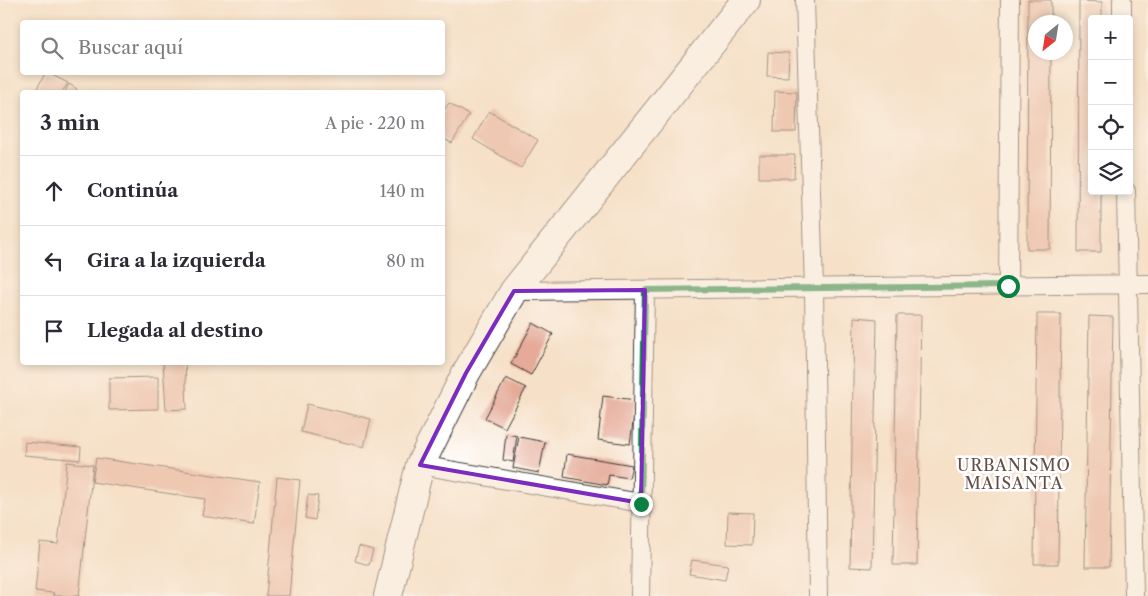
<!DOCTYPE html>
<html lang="es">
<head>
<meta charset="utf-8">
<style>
	:root { --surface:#fff; --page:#f7f7f7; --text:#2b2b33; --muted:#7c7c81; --line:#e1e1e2 }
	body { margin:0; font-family:"Libre Caslon Text",serif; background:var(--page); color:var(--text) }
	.controls { position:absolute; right:15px; top:15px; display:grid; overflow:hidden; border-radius:5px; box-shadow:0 2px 8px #0003 }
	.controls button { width:45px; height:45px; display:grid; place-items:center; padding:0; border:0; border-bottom:1px solid var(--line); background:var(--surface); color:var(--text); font:25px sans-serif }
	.compass { position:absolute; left:1028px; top:15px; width:45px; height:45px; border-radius:50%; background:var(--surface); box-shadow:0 2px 8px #0003; rotate:210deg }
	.stop { position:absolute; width:15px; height:15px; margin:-11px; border:4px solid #0b8043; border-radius:50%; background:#fff }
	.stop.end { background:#0b8043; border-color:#fff; box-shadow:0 1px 5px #0008 }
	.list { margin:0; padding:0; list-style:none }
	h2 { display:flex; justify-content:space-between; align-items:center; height:65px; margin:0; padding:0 20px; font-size:21px }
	h2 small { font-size:16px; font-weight:400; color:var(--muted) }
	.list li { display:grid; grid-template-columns:32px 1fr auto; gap:15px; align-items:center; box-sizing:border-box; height:70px; padding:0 20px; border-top:1px solid var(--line) }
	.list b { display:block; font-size:19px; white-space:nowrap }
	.list em { font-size:16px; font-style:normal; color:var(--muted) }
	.icon { flex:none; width:28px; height:28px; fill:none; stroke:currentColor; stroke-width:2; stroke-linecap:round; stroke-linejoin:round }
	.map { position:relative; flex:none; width:1148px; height:596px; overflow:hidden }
	.search { position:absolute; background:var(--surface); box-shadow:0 2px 8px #0003; left:20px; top:20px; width:425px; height:55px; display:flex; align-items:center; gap:12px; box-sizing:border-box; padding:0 18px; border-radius:5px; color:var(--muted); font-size:19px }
	.panel { position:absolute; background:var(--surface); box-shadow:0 2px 8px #0003; left:20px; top:90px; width:425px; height:275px; border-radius:5px }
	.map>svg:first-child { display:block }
	.building { fill:#e5ab98 }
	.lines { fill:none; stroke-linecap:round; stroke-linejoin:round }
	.minor-casing { stroke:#3d3936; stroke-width:20 }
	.trunk-casing { stroke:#3d3936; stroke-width:30 }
	.minor { stroke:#fff; stroke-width:18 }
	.trunk { stroke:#fff; stroke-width:28 }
	.route { stroke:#0b8043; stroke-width:6 }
	.marked { fill:none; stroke:#7b2cbf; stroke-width:4; stroke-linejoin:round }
	.labels { text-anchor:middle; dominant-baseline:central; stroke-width:5; stroke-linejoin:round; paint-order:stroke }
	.neighbourhood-label { font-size:16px; letter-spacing:1px; fill:#624e47; stroke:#fff }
</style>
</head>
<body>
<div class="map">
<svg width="1148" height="596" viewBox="0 0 1148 596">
	<rect width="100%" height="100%" fill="#fff"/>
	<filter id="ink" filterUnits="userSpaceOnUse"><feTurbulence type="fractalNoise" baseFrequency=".02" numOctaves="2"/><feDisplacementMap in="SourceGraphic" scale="10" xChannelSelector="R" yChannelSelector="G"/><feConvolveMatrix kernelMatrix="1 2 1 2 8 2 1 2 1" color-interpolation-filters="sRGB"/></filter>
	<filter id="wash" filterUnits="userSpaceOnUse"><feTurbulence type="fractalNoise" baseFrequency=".0096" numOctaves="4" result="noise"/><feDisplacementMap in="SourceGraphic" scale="20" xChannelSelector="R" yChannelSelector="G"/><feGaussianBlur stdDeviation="1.12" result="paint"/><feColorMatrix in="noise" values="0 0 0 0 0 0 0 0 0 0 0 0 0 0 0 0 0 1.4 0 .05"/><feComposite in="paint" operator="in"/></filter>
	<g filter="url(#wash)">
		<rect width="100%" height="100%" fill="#f6e0c7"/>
		<g id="blocks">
			<path class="building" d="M 1028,0 L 1051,0 L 1051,22 L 1036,22 L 1036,52 L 1051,52 L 1050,249 L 1027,249 Z
				M 1079,1 L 1102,2 L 1102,19 L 1092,19 L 1092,191 L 1101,191 L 1101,252 L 1078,252 Z
				M 768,52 L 789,53 L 788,77 L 767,76 Z
				M 46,72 L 68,83 L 62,92 L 35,92 Z
				M 69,84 L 77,89 L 75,92 L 65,92 Z
				M 775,91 L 797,92 L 796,132 L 774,132 Z
				M 449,103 L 469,115 L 452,143 L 442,138 L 442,113 Z
				M 489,111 L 538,140 L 521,168 L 473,139 Z
				M 759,155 L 795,155 L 794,178 L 759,178 Z
				M 1037,314 L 1061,314 L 1058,564 L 1034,564 Z
				M 897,315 L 921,315 L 917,565 L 893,565 Z
				M 1089,316 L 1113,317 L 1109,567 L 1085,567 Z
				M 854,317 L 877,319 L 872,568 L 850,567 Z
				M 533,323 L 553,334 L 531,375 L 511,364 Z
				M 163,362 L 185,362 L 187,409 L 166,410 Z
				M 158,377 L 158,409 L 109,410 L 109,378 Z
				M 506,378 L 526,388 L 505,428 L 485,418 Z
				M 603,396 L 636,400 L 630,444 L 598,440 Z
				M 307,404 L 371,419 L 364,447 L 301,432 Z
				M 506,434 L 517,436 L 513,462 L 503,460 Z
				M 519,437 L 545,442 L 539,473 L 513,468 Z
				M 25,442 L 81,447 L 80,460 L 24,455 Z
				M 567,454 L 632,465 L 629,478 L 609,475 L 607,485 L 564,477 Z
				M 96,458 L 260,482 L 254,524 L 202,516 L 205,499 L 92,482 Z
				M 67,462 L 93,465 L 79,596 L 53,596 L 54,593 L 35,591 L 40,542 L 58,544 Z
				M 277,477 L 300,480 L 289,596 L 266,596 Z
				M 308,495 L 318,496 L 315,520 L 305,518 Z
				M 728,512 L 753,513 L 752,545 L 727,544 Z
				M 359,546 L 373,550 L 369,565 L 355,561 Z
				M 692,560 L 728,565 L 725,580 L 689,574 Z"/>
		</g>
	</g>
	<g filter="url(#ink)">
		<use href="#blocks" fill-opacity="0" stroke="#3d3936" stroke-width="1"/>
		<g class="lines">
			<defs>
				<path id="minor" d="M 805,0 L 814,288 L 818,596
					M 1122,0 L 1122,19
					M 1126,191 L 1134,596
					M 1008,286 L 1010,0
					M 514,291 L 1148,284
					M 420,465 L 641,503
					M 640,596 L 645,290"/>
				<path id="trunk" d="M 388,596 L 420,465 L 466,373 L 514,291 L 746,0"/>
			</defs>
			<use href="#minor" class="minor-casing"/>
			<use href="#trunk" class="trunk-casing"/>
			<use href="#minor" class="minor"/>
			<use href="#trunk" class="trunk"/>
		</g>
	</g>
	<g class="lines" filter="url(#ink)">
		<path class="route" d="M 641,504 L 645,290 L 1008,286"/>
	</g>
	<path d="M0 0H1148V596H0ZM 645,290 L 641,503 L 420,465 L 466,373 L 514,291 Z" fill="#f6e0c7" fill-opacity=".55" fill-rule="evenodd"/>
	<path class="marked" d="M 645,290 L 641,503 L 420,465 L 466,373 L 514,291 Z"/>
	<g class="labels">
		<g class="neighbourhood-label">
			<text x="1014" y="465">URBANISMO<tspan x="1014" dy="18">MAISANTA</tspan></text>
		</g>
	</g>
</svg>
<div class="controls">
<button>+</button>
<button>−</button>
<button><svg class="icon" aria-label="locate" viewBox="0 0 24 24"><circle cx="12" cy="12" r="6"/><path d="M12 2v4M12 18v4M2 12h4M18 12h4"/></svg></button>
<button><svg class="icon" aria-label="layers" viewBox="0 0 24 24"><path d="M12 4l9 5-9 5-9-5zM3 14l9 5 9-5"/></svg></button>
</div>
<svg class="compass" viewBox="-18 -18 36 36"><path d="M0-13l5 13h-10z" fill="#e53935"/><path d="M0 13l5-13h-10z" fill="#7c7c81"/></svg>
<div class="stop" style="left:1008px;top:286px"></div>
<div class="stop end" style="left:641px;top:504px"></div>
<div class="search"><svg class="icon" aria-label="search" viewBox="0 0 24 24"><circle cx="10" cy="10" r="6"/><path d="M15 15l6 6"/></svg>Buscar aquí</div>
<section class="panel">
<h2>3 min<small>A pie · 220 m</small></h2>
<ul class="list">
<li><svg class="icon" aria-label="ahead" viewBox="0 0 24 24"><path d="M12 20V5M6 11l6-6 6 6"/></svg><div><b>Continúa</b></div><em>140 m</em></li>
<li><svg class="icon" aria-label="left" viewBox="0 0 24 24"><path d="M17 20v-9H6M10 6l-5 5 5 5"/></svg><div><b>Gira a la izquierda</b></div><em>80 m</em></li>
<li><svg class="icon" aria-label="arrive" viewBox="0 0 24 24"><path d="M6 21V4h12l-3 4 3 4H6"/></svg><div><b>Llegada al destino</b></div></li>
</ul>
</section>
</div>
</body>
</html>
